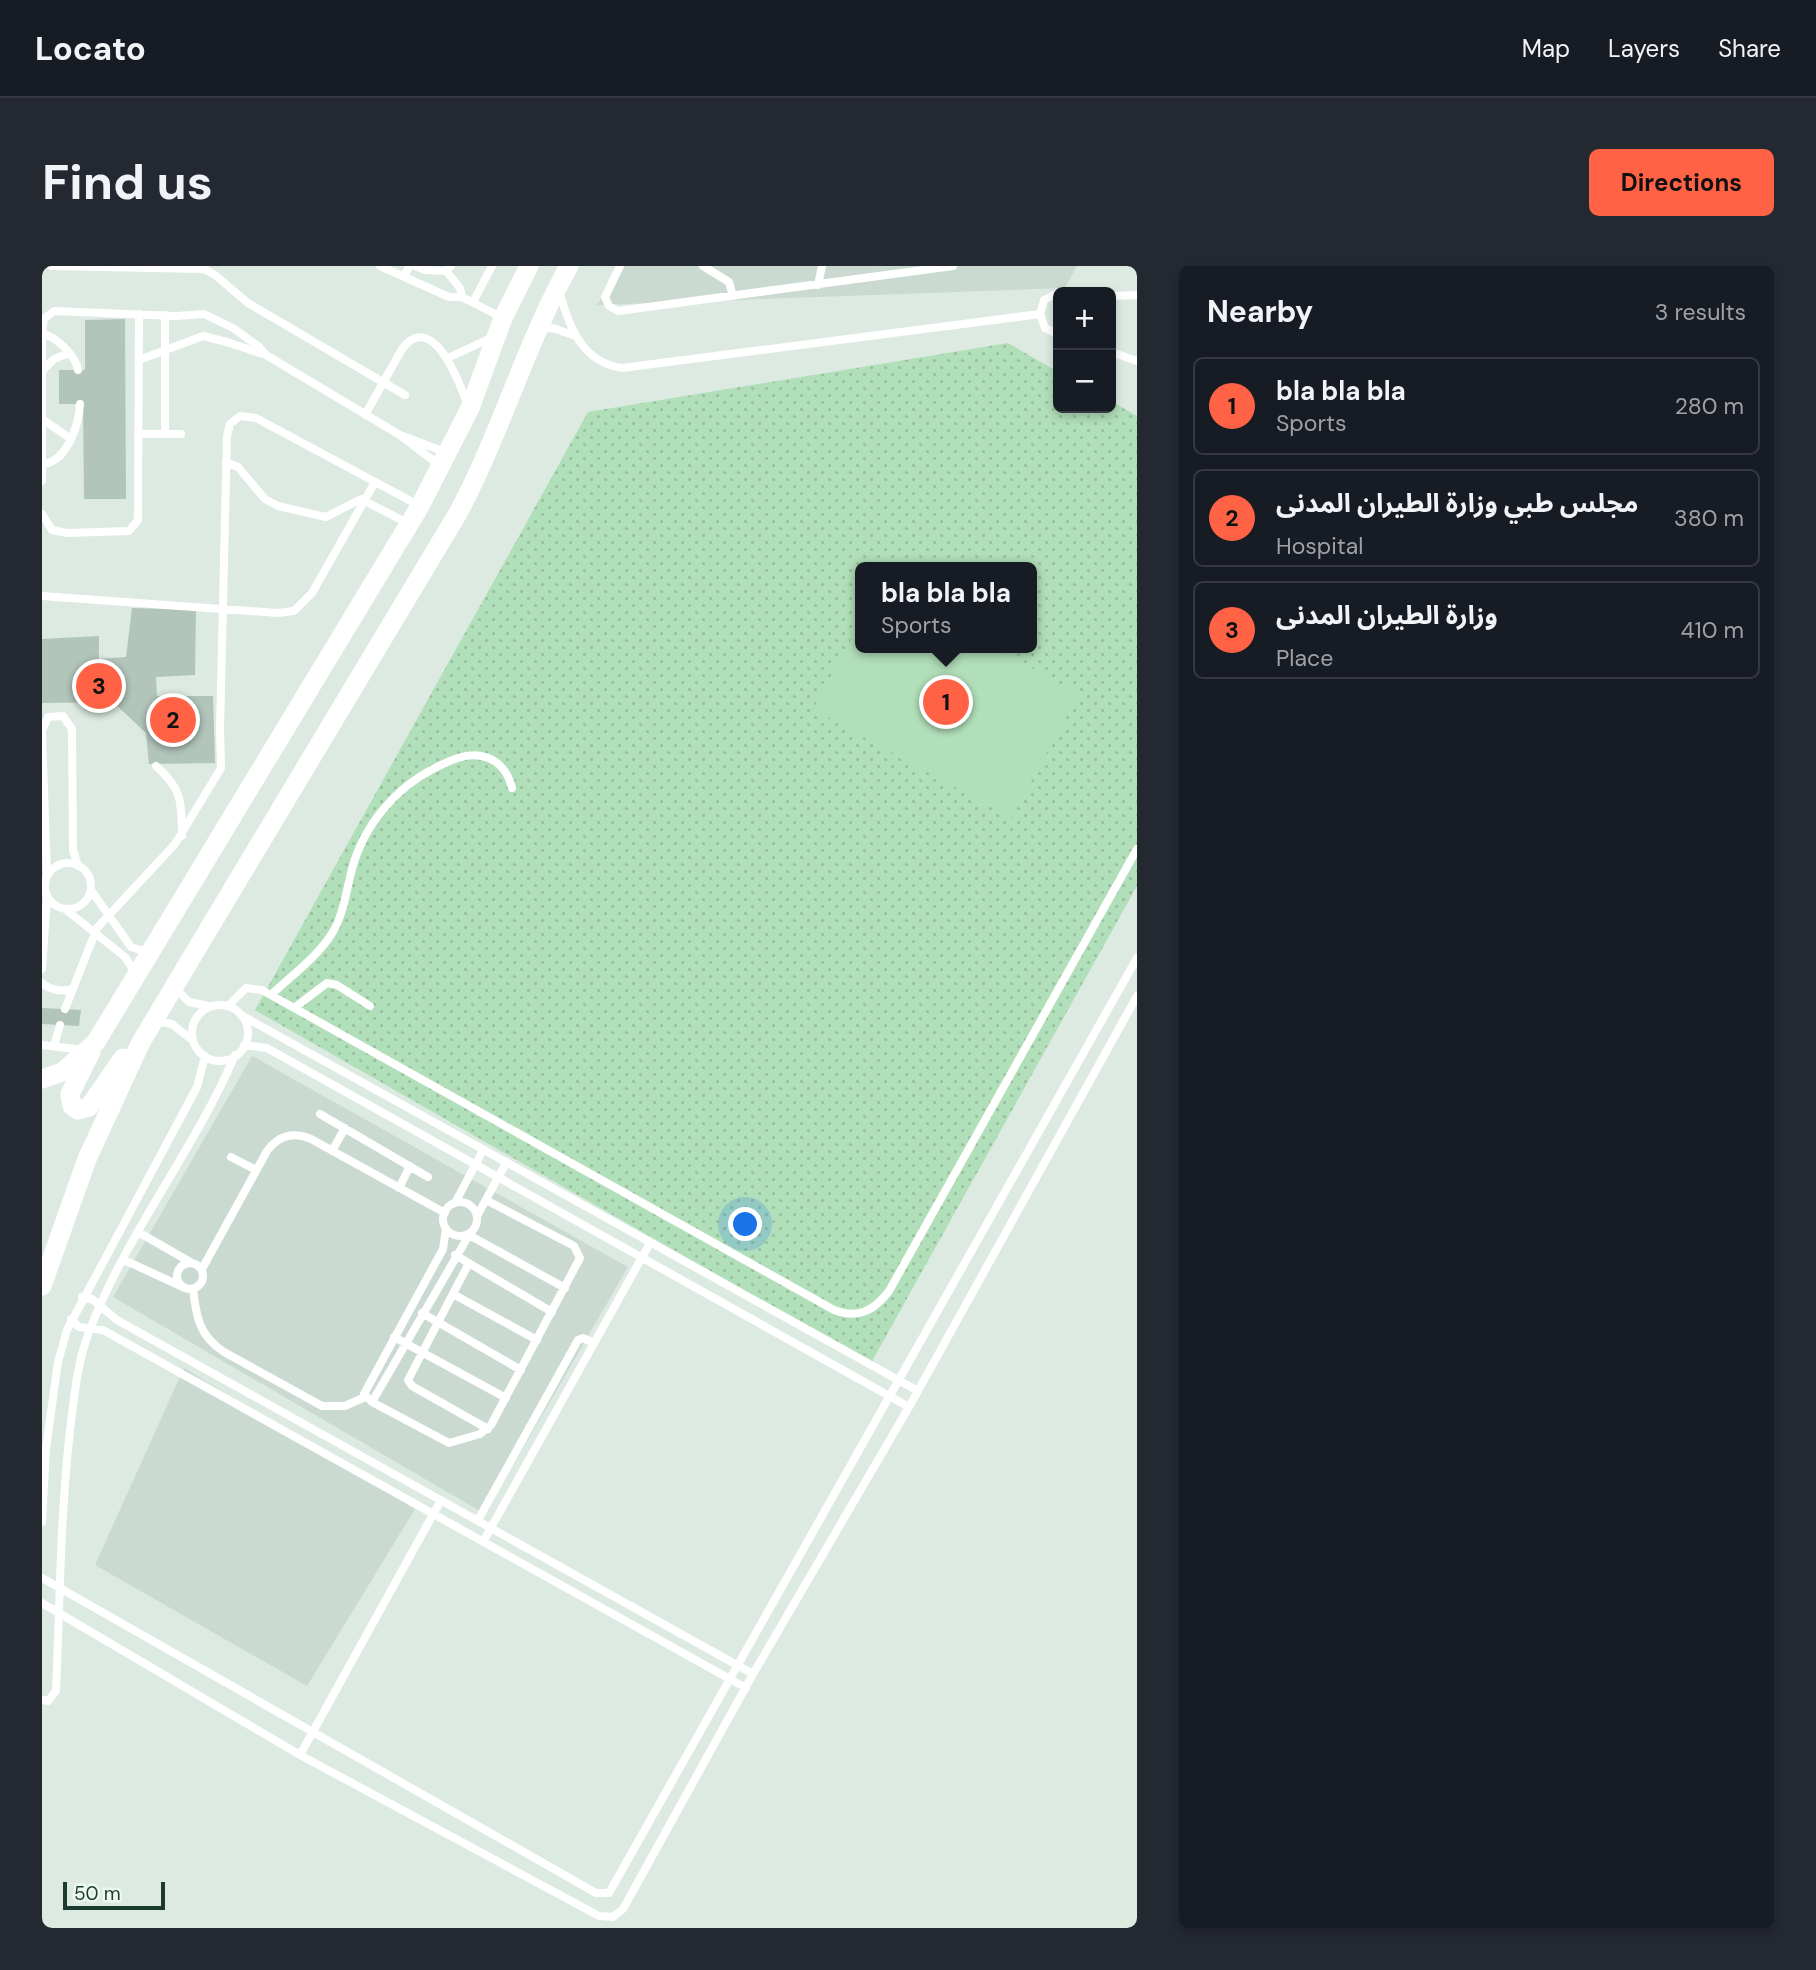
<!DOCTYPE html>
<html lang="en">
<head>
<meta charset="utf-8">
<style>
	:root { --surface:#171b24; --page:#242831; --text:#f1f3f6; --muted:#9ea1a6; --line:#363941; --accent:#ff6245 }
	body { margin:0; font-family:"DM Sans","Noto Sans Arabic",sans-serif; background:var(--page); color:var(--text) }
	.controls { position:absolute; right:21px; top:21px; display:grid; overflow:hidden; border-radius:10px; box-shadow:0 4px 10px #0003 }
	.controls button { width:63px; height:63px; display:grid; place-items:center; padding:0; border:0; border-bottom:2px solid var(--line); background:var(--surface); color:var(--text); font:35px sans-serif }
	.scale { position:absolute; left:21px; bottom:18px; width:102px; box-sizing:border-box; padding-left:7px; border:4px solid #1c3b30; border-top:0; font-size:19px; line-height:24px; white-space:nowrap; color:#1c3b30; -webkit-text-stroke:5px #ecf7f0; paint-order:stroke }
	.you { position:absolute; left:704px; top:959px; width:24px; height:24px; margin:-18px; border:5px solid #fff; border-radius:50%; background:#1a73e8; box-shadow:0 0 0 10px #1a73e833 }
	.badge { display:grid; place-items:center; width:46px; height:46px; border-radius:50%; background:var(--accent); color:#111; font-size:23px; font-weight:700 }
	.pin { position:absolute; translate:-50% -50%; border:4px solid #fff; box-shadow:0 2px 7px #0006 }
	.popup { position:absolute; left:813px; top:296px; width:182px; height:91px; box-sizing:border-box; display:grid; place-content:center; border-radius:10px; background:var(--surface); filter:drop-shadow(0 2px 5px #0005); font-size:23px; white-space:nowrap; color:var(--muted) }
	.popup b { font-size:26px; color:var(--text) }
	.popup::after { content:''; position:absolute; left:50%; top:100%; margin-left:-14px; border:14px solid transparent; border-top-color:var(--surface) }
	.list { margin:0; padding:0; list-style:none }
	h2 { display:flex; justify-content:space-between; align-items:center; height:91px; margin:0; padding:0 28px; font-size:30px }
	h2 small { font-size:23px; font-weight:400; color:var(--muted) }
	.list li { display:grid; grid-template-columns:46px 1fr auto; gap:21px; align-items:center; box-sizing:border-box; height:98px; margin:0 14px 14px; padding:0 14px; border:2px solid var(--line); border-radius:10px }
	.list b { display:block; font-size:26px; white-space:nowrap }
	.list p { margin:0; font-size:23px; white-space:nowrap; color:var(--muted) }
	.list em { font-size:23px; font-style:normal; color:var(--muted) }
	.map { position:relative; flex:none; width:1095px; height:1662px; overflow:hidden; border-radius:10px }
	header { display:flex; align-items:center; gap:42px; box-sizing:border-box; height:98px; padding:0 35px; background:var(--surface); border-bottom:2px solid var(--line) }
	header strong { font-size:33px }
	nav { display:flex; gap:38px; margin-inline-start:auto; font-size:24px }
	.intro { display:flex; align-items:center; justify-content:space-between; box-sizing:border-box; height:168px; padding:0 42px }
	h1 { margin:0; font-size:49px }
	.button { padding:18px 32px; border-radius:10px; background:var(--accent); color:#111; font-size:24px; font-weight:700 }
	main { display:flex; gap:42px; padding:0 42px }
	aside { flex:1; background:var(--surface); border-radius:10px; box-shadow:0 4px 10px #0003 }
	.map>svg:first-child { display:block }
	.built { fill:#cadad1 }
	.park { fill:url(#park-dots); fill-rule:evenodd }
	.pitch { fill:#b1dfb9 }
	.building { fill:#b1c5bb }
	.lines { fill:none; stroke-linecap:round; stroke-linejoin:round }
	.service { stroke:#fff; stroke-width:8 }
	.tertiary { stroke:#fff; stroke-width:19 }
</style>
</head>
<body>
<header>
<strong>Locato</strong>
<nav><a>Map</a><a>Layers</a><a>Share</a></nav>
</header>
<div class="intro"><h1>Find us</h1><a class="button">Directions</a></div>
<main>
<div class="map">
<svg width="1095" height="1662" viewBox="0 0 1095 1662">
	<defs>
		<pattern id="park-dots" width="8" height="8" patternUnits="userSpaceOnUse" patternTransform="scale(1.75)"><rect width="8" height="8" fill="#b1dfb9"/><path d="M2 2h.1M6 6h.1" fill="none" stroke="#98c09f" stroke-width="1.8" stroke-linecap="round"/></pattern>
	</defs>
	<rect width="100%" height="100%" fill="#dceae2"/>
	<path class="built" d="M 581,0 L 1035,0 L 1023,22 L 555,39 Z
		M 210,790 L 586,1001 L 443,1248 L 71,1031 Z
		M 142,1102 L 373,1243 L 265,1420 L 53,1299 Z"/>
	<path class="park" d="M 966,77 L 1016,106 L 1016,142 L 1069,142 L 1069,135 L 1095,150 L 1095,620 L 829,1097 L 213,744 L 546,146 ZM 818,301 L 990,301 L 990,382 L 818,382 Z"/>
	<path class="pitch" d="M 818,358 L 818,382 L 953,382 L 1037,428 L 969,552 L 771,443 Z"/>
	<path class="building" d="M 83,53 L 84,233 L 42,233 L 41,138 L 17,138 L 17,104 L 43,104 L 43,54 Z
		M 90,342 L 154,344 L 153,409 L 114,411 L 115,430 L 171,430 L 173,497 L 107,498 L 104,467 L 71,436 L 0,437 L 0,373 L 57,370 L 57,393 L 84,391 Z
		M 0,742 L 39,744 L 37,760 L 0,758 Z"/>
	<g class="lines">
		<path class="service" d="M 9,0 L 162,3 L 173,9 L 206,37 L 363,129
			M 338,0 L 407,31 L 420,31 L 418,22 L 404,5
			M 373,0 L 383,4 L 404,5 L 409,0
			M 578,0 L 563,31 L 567,40 L 576,45 L 911,0
			M 661,0 L 687,16 L 691,30
			M 362,11 L 367,0
			M 776,19 L 780,0
			M 517,25 C 527,60 539,96 580,102 L 998,48
			M 1016,27 L 1002,34 L 998,48 L 1003,62 L 1016,68
			M 1069,30 L 1095,29
			M 420,31 L 461,52
			M 431,36 L 450,0
			M 497,63 L 511,62 L 531,69
			M 0,67 L 2,53 L 12,45 L 135,50 L 162,48 L 191,62 L 216,80 L 224,89
			M 0,68 C 14,70 34,90 36,104
			M 0,71 L 0,215
			M 1069,86 L 1095,95
			M 406,92 L 451,71
			M 97,94 L 161,70 L 185,76 L 224,89 L 358,169 L 403,186
			M 1,104 L 12,93 L 27,87
			M 323,149 L 360,83 C 391,42 418,119 426,139
			M 0,153 L 29,173
			M 96,168 L 139,168
			M 123,168 L 123,49
			M 358,169 L 397,199
			M 184,196 L 196,201 L 223,233 L 236,240 L 284,251 L 319,233 L 367,258
			M 0,198 C 25,197 37,158 38,138
			M 0,248 L 10,264 L 25,267 L 87,265 L 96,254 L 97,48
			M 0,330 L 236,347 L 252,345 L 270,327 L 333,216
			M 0,465 L 6,451 L 21,450 L 30,463 L 31,584 L 36,600
			M 0,468 L 5,610
			M 114,500 C 141,524 139,535 140,570
			M3 620a23 23 0 1 1 46 0a23 23 0 1 1-46 0Z
			M 49,624 L 89,681 L 98,684 L 108,683
			M 23,643 L 83,691 L 93,706
			M 0,703 L 5,631
			M 0,717 C 8,724 22,727 31,722
			M 134,723 L 147,736 L 167,740
			M 229,729 C 249,710 274,692 289,669 C 302,649 304,625 310,603 C 322,559 353,522 393,502 C 407,495 422,487 439,490 C 456,493 466,506 470,522
			M150 767a28 28 0 1 1 56 0a28 28 0 1 1-56 0Z
			M 186,740 L 204,722 L 220,724 L 792,1044 C 816,1053 832,1045 847,1025 L 1095,583
			M 252,742 L 285,717 L 295,719 L 328,740
			M 23,743 L 55,662 L 133,578 L 179,502 L 178,463 L 185,170 L 188,158 L 198,150 L 214,152 L 378,240
			M 199,749 L 876,1125
			M 113,755 L 130,758 L 150,774
			M 0,779 L 42,784
			M 202,779 L 225,782 L 867,1141
			M 12,780 L 18,759
			M 278,848 L 386,911
			M 290,885 L 303,862
			M 189,891 L 214,904
			M 357,922 L 368,900
			M401 953a17 17 0 1 1 34 0a17 17 0 1 1-34 0Z
			M 413,937 L 441,884
			M 435,950 L 464,897
			M 404,963 L 401,983 L 322,1128 L 330,1136 L 407,1177 L 438,1168 L 449,1159 L 538,992 L 532,980 L 444,934
			M 96,966 L 150,997
			M 413,989 L 510,1046
			M 82,994 L 141,1021
			M135 1010a13 13 0 1 1 26 0a13 13 0 1 1-26 0Z
			M 427,997 L 366,1114 L 370,1120 L 446,1163
			M 160,1003 L 225,885 C 236,870 251,865 269,873 L 403,947
			M 151,1023 C 154,1050 157,1070 182,1086 L 280,1140 L 303,1140 L 323,1131
			M 411,1028 L 495,1074
			M 40,1031 L 50,1033 L 75,1054 L 711,1408
			M 380,1047 L 479,1104
			M 29,1053 L 37,1061 L 61,1064 L 704,1422
			M 352,1071 L 464,1132
			M 330,1136 L 427,969 L 523,1022
			M 436,1254 L 536,1074 L 541,1072 L 552,1077
			M 0,1256 L 4,1182 L 16,1096 L 25,1064 L 155,821 L 163,790
			M 441,1276 L 608,977
			M 0,1312 L 554,1627 L 567,1627 L 1095,692
			M 0,1337 L 258,1489 L 557,1650 L 571,1651 L 581,1643 L 711,1408 L 867,1141 L 1095,730
			M 0,1434 L 6,1435 L 14,1425 C 18,1338 18,1251 28,1165 C 32,1132 35,1097 47,1066 C 84,968 152,885 193,789
			M 258,1489 L 399,1234"/>
		<path class="tertiary" d="M 49,786 L 28,828 L 30,840 L 36,844 L 47,841 L 81,792
			M 0,813 L 20,806 L 54,776 L 378,240 L 428,142 L 461,52 L 487,0
			M 0,1020 L 45,893 L 99,776 L 416,247 C 459,167 483,79 527,0"/>
	</g>
</svg>
<div class="controls">
<button>+</button>
<button>−</button>
</div>
<div class="scale">50 m</div>
<div class="you"></div>
<div class="pin badge" style="left:904px;top:436px">1</div>
<div class="popup"><b>bla bla bla</b>Sports</div>
<div class="pin badge" style="left:131px;top:454px">2</div>
<div class="pin badge" style="left:57px;top:420px">3</div>
</div>
<aside>
<h2>Nearby<small>3 results</small></h2>
<ul class="list">
<li><span class="badge">1</span><div><b>bla bla bla</b><p>Sports</p></div><em>280 m</em></li>
<li><span class="badge">2</span><div><b>مجلس طبي وزارة الطيران المدنى</b><p>Hospital</p></div><em>380 m</em></li>
<li><span class="badge">3</span><div><b>وزارة الطيران المدنى</b><p>Place</p></div><em>410 m</em></li>
</ul>
</aside>
</main>
</body>
</html>
